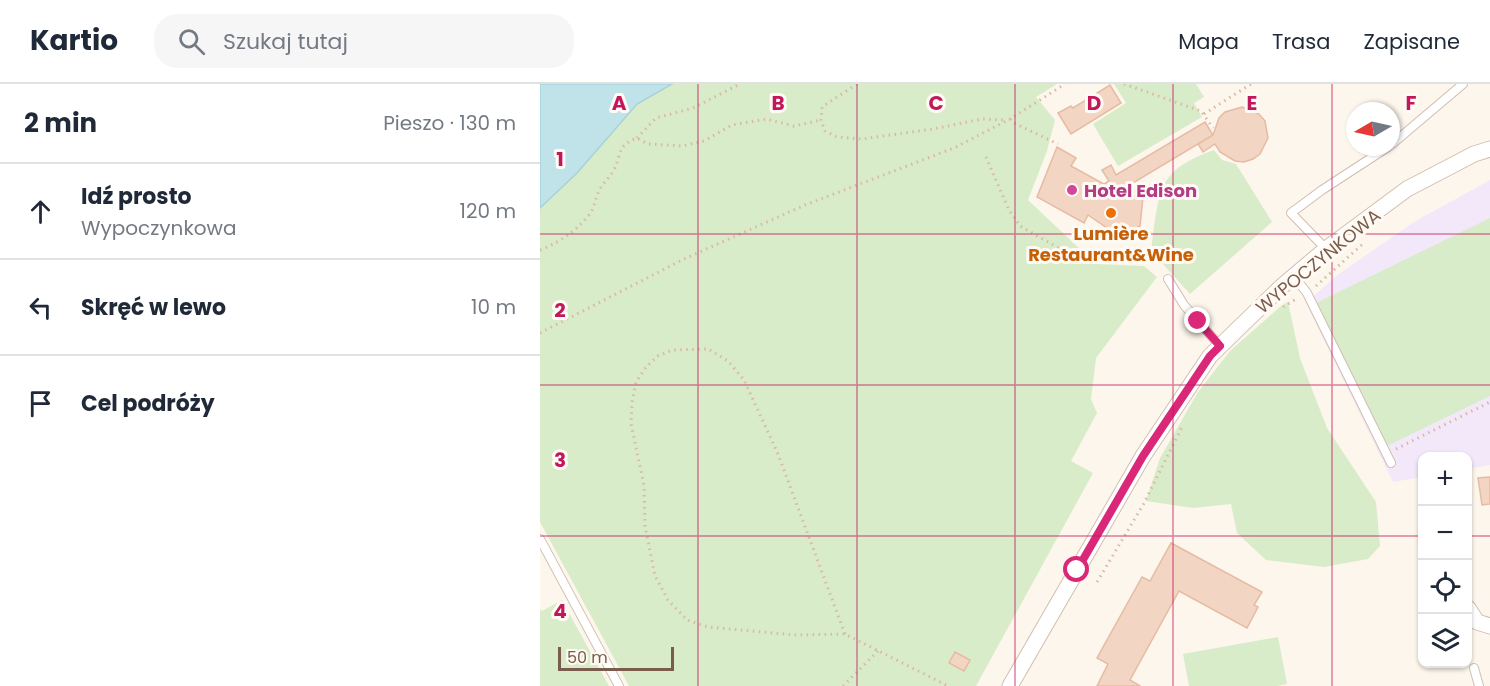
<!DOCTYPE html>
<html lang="pl">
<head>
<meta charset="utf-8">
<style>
	:root { --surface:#fff; --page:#f6f6f7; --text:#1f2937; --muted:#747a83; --line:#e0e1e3 }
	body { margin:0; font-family:Poppins,sans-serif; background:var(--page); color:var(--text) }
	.controls { position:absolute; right:18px; bottom:18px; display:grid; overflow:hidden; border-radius:12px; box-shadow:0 2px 4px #0004 }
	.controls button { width:54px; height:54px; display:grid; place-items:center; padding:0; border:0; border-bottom:2px solid var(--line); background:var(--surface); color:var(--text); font:30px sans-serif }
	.compass { position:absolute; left:806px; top:18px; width:54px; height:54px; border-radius:50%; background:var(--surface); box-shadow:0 2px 4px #0004; rotate:261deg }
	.scale { position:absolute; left:18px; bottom:15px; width:116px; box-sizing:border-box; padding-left:6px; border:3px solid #7a5c4d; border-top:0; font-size:16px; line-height:21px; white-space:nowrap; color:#7a5c4d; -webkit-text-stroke:4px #fffaf3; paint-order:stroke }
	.stop { position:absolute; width:18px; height:18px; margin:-14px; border:4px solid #db2777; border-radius:50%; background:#fff }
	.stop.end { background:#db2777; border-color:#fff; box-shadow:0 2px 6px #0008 }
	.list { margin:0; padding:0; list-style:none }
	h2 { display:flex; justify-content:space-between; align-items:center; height:78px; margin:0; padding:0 24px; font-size:26px }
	h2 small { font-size:20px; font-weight:400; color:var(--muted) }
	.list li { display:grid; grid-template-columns:39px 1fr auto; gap:18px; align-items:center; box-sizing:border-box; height:96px; padding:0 24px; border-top:2px solid var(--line) }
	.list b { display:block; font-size:22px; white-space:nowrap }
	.list p { margin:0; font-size:20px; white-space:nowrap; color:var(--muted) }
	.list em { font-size:20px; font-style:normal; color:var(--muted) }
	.icon { flex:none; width:33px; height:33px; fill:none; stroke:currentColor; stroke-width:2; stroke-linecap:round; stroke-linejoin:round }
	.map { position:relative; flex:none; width:950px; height:602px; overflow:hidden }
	header { display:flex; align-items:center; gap:36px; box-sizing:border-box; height:84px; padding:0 30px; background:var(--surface); border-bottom:2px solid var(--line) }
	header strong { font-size:28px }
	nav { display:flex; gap:33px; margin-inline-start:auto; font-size:21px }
	.search { width:420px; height:54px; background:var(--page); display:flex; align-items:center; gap:15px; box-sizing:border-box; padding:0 21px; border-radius:24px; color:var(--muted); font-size:22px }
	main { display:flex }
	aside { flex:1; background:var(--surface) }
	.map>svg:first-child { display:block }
	.education { fill:#f3e8fa }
	.green { fill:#d8ecc9 }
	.water { fill:#bfe3e8; stroke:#a5d3da; stroke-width:1.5 }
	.building { fill:#f3d5c3; stroke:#e6bba3; stroke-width:1.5 }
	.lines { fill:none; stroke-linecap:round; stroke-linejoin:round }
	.service-casing { stroke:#d1beb0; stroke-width:10 }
	.minor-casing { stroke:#d1beb0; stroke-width:17 }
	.path { stroke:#d9b8a5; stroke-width:3; stroke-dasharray:1.5 4.5; stroke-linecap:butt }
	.service { stroke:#fff; stroke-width:8 }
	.minor { stroke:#fff; stroke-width:15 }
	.route { stroke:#db2777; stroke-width:8 }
	.grid { fill:none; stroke:#c2185b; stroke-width:1.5; stroke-opacity:0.55 }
	.hotel-dot { fill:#d1479c; stroke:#fffaf3; stroke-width:2 }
	.food-dot { fill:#e8710a; stroke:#fffaf3; stroke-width:2 }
	.labels { text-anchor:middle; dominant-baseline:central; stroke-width:6; stroke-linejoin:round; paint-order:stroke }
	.hotel-label { font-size:18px; font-weight:bold; fill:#b23c85; stroke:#fffaf3; text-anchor:start }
	.food-label { font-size:18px; font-weight:bold; fill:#c56008; stroke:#fffaf3 }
	.street-label { font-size:18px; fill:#7a5c4d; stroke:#fffaf3 }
	.grid-label { font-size:20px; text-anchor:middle; font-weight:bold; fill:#c2185b; stroke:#fffaf3; stroke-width:6; stroke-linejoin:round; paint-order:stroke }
</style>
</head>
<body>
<header>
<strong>Kartio</strong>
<div class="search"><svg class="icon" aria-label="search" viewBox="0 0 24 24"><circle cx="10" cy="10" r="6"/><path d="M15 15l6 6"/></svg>Szukaj tutaj</div>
<nav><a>Mapa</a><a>Trasa</a><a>Zapisane</a></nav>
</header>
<main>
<aside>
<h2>2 min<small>Pieszo · 130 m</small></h2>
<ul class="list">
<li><svg class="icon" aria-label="ahead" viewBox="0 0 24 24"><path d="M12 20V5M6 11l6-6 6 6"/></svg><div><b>Idź prosto</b><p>Wypoczynkowa</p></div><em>120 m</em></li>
<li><svg class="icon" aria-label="left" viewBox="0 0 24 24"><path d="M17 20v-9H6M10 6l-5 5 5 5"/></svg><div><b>Skręć w lewo</b></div><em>10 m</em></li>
<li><svg class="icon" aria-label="arrive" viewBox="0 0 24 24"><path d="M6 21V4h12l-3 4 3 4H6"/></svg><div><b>Cel podróży</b></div></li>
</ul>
</aside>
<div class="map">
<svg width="950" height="602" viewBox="0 0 950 602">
	<rect width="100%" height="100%" fill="#fdf6ec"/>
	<path class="education" d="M 950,96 L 950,381 L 928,385 L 928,372 L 882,372 L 882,393 L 853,398 L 766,219 L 796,192 L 874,138 Z"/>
	<path class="green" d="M 132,0 L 517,0 L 496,13 L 515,36 L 507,67 L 488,116 L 556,180 L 604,182 L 617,193 L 556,274 L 551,315 L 557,329 L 531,377 L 553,389 L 436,602 L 89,602 L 0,438 L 0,124 L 37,89 L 97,20 Z
		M 574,0 L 656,0 L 664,13 L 654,19 L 662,33 L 578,82 L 553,40 L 586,19 Z
		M 674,66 L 682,76 L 696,80 L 732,138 L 650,210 L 611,167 C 614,148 616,107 629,93 C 640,79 658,72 674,66 Z
		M 950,134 L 950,312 L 847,362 L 776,219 Z
		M 748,218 L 760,274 L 787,344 L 836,418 L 840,462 L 828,475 L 784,483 L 726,476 L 697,449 L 691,420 L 653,424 L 606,417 L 620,374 L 658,308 L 690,267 L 741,222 Z
		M 22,516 L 69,602 L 0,602 L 0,525 L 2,527 Z
		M 738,553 L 747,600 L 737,602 L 649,602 L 643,570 Z"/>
	<path class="water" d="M 0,0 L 132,0 L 97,20 L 37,89 L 0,124 Z"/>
	<path class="building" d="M 570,1 L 581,19 L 531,50 L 518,29 L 531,22 L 533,24 Z
		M 702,23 L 719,30 L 725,37 L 728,54 L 720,70 L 713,75 L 704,78 L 695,77 L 680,68 L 675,60 L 663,68 L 658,60 L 673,51 L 679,34 L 685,28 Z
		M 665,38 L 673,51 L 568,114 L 561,102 L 569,97 L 562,86 L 571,81 L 576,91 Z
		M 517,63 L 536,74 L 531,82 L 564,100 L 561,102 L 568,114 L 579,108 L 583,114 L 599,105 L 603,113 L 600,142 L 585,150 L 573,148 L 548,131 L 544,139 L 497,113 Z
		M 950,393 L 950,420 L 942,421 L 938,394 Z
		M 631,459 L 722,508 L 714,521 L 718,523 L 707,544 L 639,507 L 590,596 L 600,602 L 557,602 L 568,580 L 557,574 L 602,493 L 610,497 Z
		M 415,568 L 430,576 L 424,587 L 409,579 Z"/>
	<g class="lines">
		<defs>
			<path id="service" d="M 851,61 L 923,0
				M 786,165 L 751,129 L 782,106 L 848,63
				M 754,192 L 767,209 L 851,379
				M 628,195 L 644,221 L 680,262
				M 0,455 L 79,602
				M 934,584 L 939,602"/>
			<path id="minor" d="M 928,524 L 937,538 L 950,542
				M 470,602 L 603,372 L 670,272 L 741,203 L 786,165 L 867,105 L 934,70 L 950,65"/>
		</defs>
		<use href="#service" class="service-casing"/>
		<use href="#minor" class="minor-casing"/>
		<path class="path" d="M 317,0 L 282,23 L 281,36 L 285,47 L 297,53 L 322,55 L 393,45 L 442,35 L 464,36
			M 584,0 L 661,27 L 673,44
			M 664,30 L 711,0
			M 470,35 L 474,39 L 518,60
			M 97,54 L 116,34 L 153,24 L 200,0
			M 446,73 L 469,126 L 480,142 L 522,166 L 556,170
			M 0,166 C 20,158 35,148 49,131 C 55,123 55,114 60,105 C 64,98 70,93 74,86 C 82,70 76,62 97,54 L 108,60 L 142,62 L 164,57 L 192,41 L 226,35 L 254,42 L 281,36
			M 776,202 L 824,159
			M 743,223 L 758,214
			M 0,249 L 144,175 L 265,121 L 414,64 L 470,35 L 525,0
			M 856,365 L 950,318
			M 557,498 L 603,421 L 643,341
			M 305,550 L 238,370 L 204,296 L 188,277 L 168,265 L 132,266 L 118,272 L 106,283 L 96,298 L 92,318 L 91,340 L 104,401 L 105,442 L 115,492 L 128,516 L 147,536 L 168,543 L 255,551 L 305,550 L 408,602
			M 303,602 L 338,567"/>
		<use href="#service" class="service"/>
		<use href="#minor" class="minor"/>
	</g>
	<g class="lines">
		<path class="route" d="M 537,486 L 603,372 L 670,272 L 680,262 L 658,237"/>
	</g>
	<path class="grid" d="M 158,0 L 158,602M 317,0 L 317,602M 475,0 L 475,602M 633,0 L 633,602M 792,0 L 792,602M 0,150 L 950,150M 0,301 L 950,301M 0,452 L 882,452M 928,452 L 950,452"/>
	<circle class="hotel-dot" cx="532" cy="106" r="6"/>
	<circle class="food-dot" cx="571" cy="129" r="6"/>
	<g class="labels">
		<g class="hotel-label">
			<text x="544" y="106">Hotel Edison</text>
		</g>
		<g class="food-label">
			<text x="571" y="149">Lumière<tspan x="571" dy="21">Restaurant&amp;Wine</tspan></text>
		</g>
		<g class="street-label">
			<text transform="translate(778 177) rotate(-39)">WYPOCZYNKOWA</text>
		</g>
	</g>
	<g class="grid-label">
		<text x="79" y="26">A</text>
		<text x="238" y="26">B</text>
		<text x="396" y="26">C</text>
		<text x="554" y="26">D</text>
		<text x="712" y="26">E</text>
		<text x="871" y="26">F</text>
		<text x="20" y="82">1</text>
		<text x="20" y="233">2</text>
		<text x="20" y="383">3</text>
		<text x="20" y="534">4</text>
	</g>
</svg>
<div class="controls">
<button>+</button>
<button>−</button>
<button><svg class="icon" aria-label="locate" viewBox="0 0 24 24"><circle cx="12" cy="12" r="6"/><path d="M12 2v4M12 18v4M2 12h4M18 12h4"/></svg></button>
<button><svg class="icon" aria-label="layers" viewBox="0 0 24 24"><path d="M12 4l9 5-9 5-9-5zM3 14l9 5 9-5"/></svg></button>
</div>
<svg class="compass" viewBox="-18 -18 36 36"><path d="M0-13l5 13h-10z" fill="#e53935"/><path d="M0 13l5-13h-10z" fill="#747a83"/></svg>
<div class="scale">50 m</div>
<div class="stop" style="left:537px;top:486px"></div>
<div class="stop end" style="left:658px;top:237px"></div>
</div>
</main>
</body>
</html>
